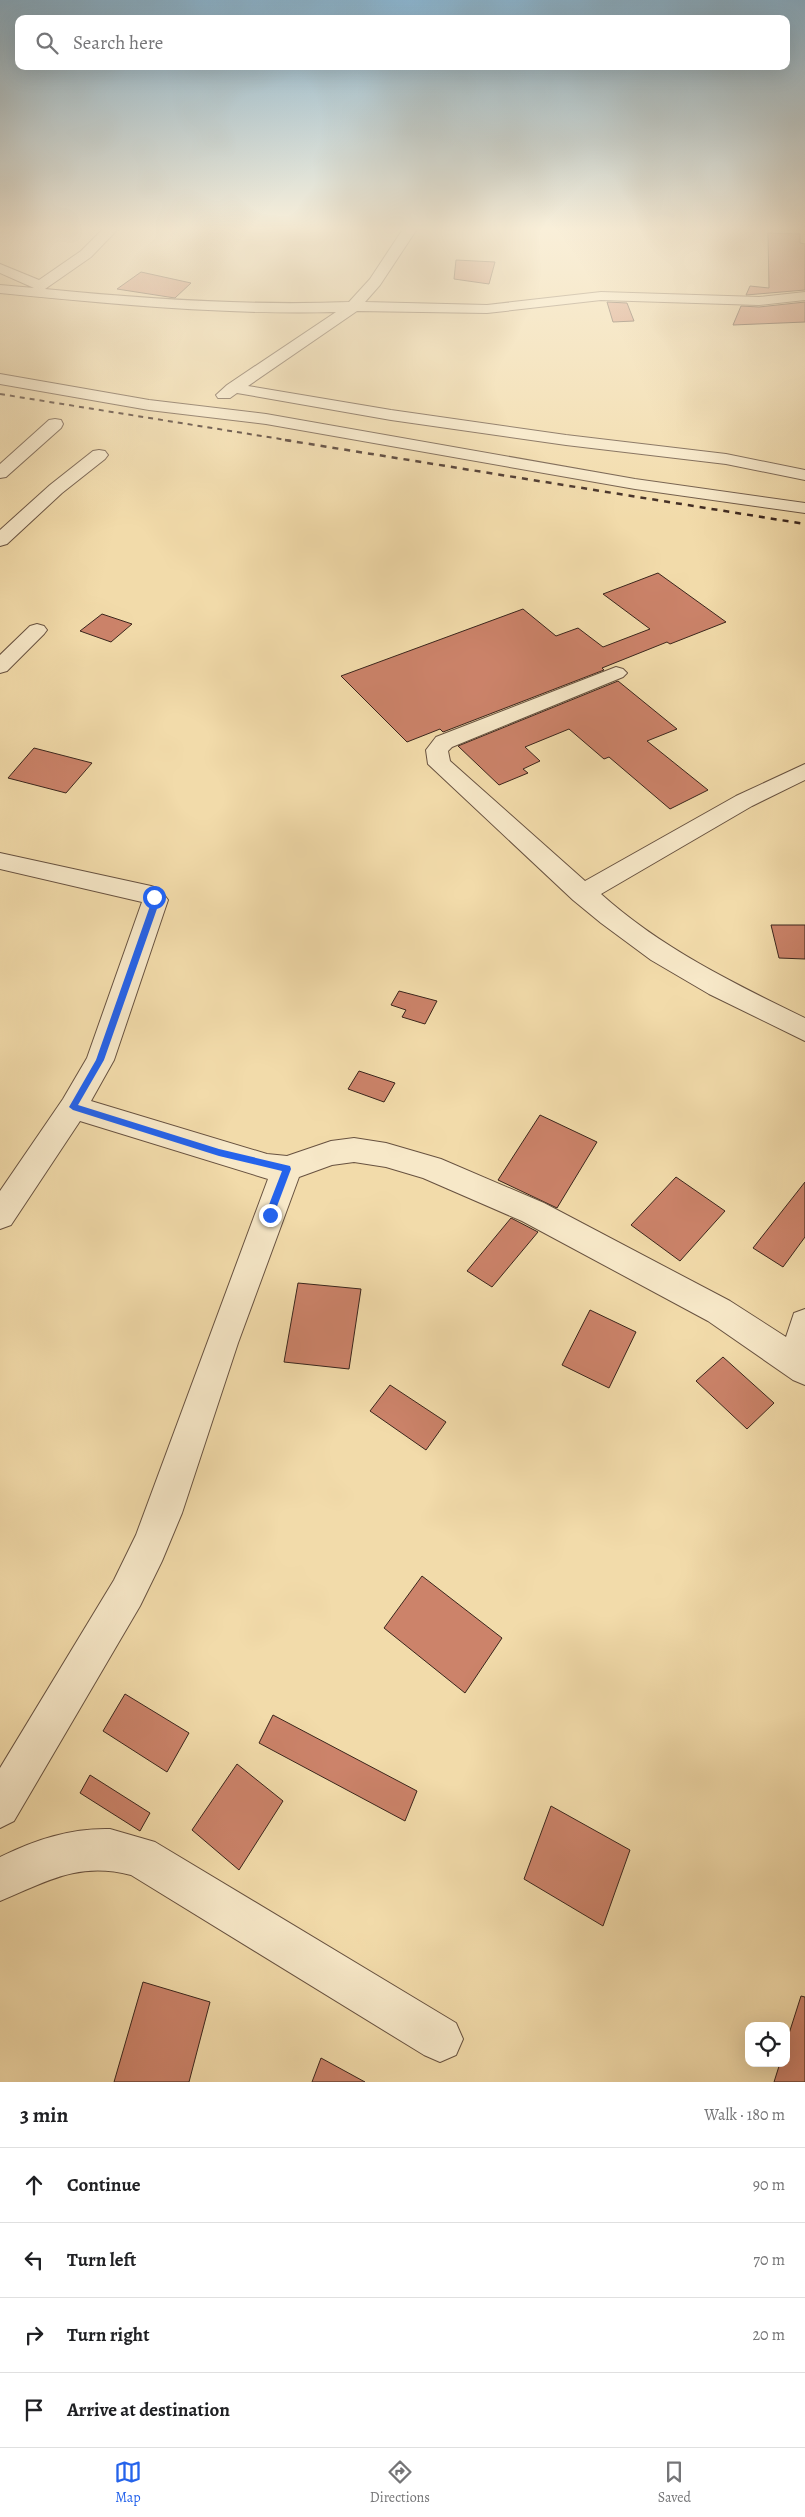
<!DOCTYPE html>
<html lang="en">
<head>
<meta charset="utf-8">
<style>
	:root { --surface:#fff; --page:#f2f2f2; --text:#202124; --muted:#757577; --line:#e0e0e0; --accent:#2563eb }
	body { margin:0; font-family:Alegreya,serif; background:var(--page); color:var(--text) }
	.controls { position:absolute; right:15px; bottom:15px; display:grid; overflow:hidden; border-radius:10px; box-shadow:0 5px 20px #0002 }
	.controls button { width:45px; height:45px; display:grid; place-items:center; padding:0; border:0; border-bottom:1px solid var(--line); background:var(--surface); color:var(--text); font:25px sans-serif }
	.stop { position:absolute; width:15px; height:15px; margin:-11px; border:4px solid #2563eb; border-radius:50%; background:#fff }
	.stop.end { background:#2563eb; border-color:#fff; box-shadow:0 1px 5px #0008 }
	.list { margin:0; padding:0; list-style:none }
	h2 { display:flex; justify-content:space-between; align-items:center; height:65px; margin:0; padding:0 20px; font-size:21px }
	h2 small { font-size:16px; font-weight:400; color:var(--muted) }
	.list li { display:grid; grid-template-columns:32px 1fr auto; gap:15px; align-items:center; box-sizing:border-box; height:75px; padding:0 20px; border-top:1px solid var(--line) }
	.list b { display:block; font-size:19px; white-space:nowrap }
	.list em { font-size:16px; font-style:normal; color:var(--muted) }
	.icon { flex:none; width:28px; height:28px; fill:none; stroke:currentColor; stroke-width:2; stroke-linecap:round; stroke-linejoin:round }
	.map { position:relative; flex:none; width:805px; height:2082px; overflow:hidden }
	.search { position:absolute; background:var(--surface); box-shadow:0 5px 20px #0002; left:15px; right:15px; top:15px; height:55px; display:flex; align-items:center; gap:12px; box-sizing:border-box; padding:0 18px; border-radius:10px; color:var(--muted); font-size:19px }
	.sheet { height:365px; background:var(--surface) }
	nav { display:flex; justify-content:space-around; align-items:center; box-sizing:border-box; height:70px; border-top:1px solid var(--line); background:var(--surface); font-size:14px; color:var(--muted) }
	nav a { display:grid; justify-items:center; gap:2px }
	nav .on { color:var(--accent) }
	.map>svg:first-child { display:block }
	.building { fill:#cc836a; stroke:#3a251c }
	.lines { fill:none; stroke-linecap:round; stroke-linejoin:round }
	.minor-casing { stroke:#685240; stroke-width:2 }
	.minor { fill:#f7e8c8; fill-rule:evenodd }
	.rail-far1 { stroke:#3a251c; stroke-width:2; stroke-dasharray:5 5; stroke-linecap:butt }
	.rail { stroke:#3a251c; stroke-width:2.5; stroke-dasharray:6 6; stroke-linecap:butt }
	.route { fill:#2563eb }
</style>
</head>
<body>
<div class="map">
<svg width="805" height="2082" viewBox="0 0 805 2082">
	<rect width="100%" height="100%" fill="#f2dbaa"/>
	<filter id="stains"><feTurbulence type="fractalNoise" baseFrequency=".004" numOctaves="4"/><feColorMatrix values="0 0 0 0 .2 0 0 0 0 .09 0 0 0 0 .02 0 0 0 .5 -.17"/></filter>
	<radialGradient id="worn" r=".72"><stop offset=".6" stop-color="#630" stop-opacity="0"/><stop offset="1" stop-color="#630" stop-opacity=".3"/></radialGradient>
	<path class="building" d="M 768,233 L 800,234 L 800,243 L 805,244 L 805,290 L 746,295 L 750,286 L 769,288 Z
		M 456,260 L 495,262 L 489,284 L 454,279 Z
		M 141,272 L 191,283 L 175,298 L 117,289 Z
		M 607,302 L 627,303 L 634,321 L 613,322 Z
		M 805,302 L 805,322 L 733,325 L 741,306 L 759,307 Z
		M 658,573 L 726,622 L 670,644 L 667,642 L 602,668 L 604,670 L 443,732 L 440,729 L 407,742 L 341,676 L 523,609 L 556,636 L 578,628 L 603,647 L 650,629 L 603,594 Z
		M 102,614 L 132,624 L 111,642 L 80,631 Z
		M 618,681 L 677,729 L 647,741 L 708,790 L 670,809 L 609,757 L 604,759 L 569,729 L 525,747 L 540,761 L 523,769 L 528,773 L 499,785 L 458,746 Z
		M 34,748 L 92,763 L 66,793 L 8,778 Z
		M 771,925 L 805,925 L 805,959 L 779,958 Z
		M 399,991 L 437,1001 L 425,1024 L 402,1017 L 406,1010 L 391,1005 Z
		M 359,1071 L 395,1083 L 384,1102 L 348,1089 Z
		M 540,1115 L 597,1142 L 557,1208 L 498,1180 Z
		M 676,1177 L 725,1211 L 680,1261 L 631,1225 Z
		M 805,1182 L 805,1237 L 783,1267 L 753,1248 Z
		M 511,1218 L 538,1232 L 492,1287 L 467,1271 Z
		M 298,1283 L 361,1289 L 349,1369 L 284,1362 Z
		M 590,1310 L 636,1332 L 609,1388 L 562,1365 Z
		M 723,1357 L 774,1403 L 747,1429 L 696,1381 Z
		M 390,1385 L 446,1422 L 426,1450 L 370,1411 Z
		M 422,1576 L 502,1638 L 465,1693 L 384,1628 Z
		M 125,1694 L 189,1733 L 167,1772 L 103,1731 Z
		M 273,1715 L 417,1791 L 405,1821 L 259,1743 Z
		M 237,1764 L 283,1801 L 239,1870 L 192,1830 Z
		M 90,1775 L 150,1813 L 140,1831 L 80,1793 Z
		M 551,1806 L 630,1850 L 603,1926 L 524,1879 Z
		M 143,1982 L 210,2002 L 189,2082 L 114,2082 Z
		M 801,1996 L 805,1997 L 805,2082 L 774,2082 L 780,2063 L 786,2063 L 786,2043 Z
		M 321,2058 L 365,2082 L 312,2082 Z"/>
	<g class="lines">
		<defs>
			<path id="minor" d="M 103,229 L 118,229 L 91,257 L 45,289 C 146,299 248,306 349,302 L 370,279 L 403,229 L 417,229 L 380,285 L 365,302 L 487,305 L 601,292 L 759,297 L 805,292 L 805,300 L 759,305 L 601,300 L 487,313 L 357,311 L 248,386 L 391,410 L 566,435 L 726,454 L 805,470 L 805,480 L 726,464 L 566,445 L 391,420 L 237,393 L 230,398 L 218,398 L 216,395 L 227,385 L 336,312 C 224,315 112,304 0,293 L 0,285 L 34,288 L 0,273 L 0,264 L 39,280 L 81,251 Z
				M 0,374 L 149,400 L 266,414 L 635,479 L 805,503 L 805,513 L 635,489 L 266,424 L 149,410 L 0,384 Z
				M 55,419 L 61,420 L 63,424 L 61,428 L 6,477 L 0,478 L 0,464 L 49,420 Z
				M 99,450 L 105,451 L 108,455 L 105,459 L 62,493 L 7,544 L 0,546 L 0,530 L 50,485 L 93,451 Z
				M 37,624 L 44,626 L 47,630 L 44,634 L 7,671 L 0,673 L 0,655 L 30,626 Z
				M 616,667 L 623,669 L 627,673 L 623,677 L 452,747 L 448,751 L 450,761 L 585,881 L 736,796 L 805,764 L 805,780 L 752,806 L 601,894 C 661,948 733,983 805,1018 L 805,1041 L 709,994 L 651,960 L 601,923 L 573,900 L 428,764 L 426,750 L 436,737 Z
				M 0,853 L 151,886 L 160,889 L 168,900 L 114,1060 L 91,1101 L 267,1154 L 287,1156 L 331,1141 L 354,1138 L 386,1143 L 441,1159 L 544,1203 L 730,1301 L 786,1337 L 794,1313 L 805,1309 L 805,1385 L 793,1380 L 708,1321 L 522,1221 L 423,1178 L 386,1167 L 354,1162 L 332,1165 L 299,1177 L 238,1343 L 182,1513 L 162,1561 L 140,1606 L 14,1821 L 0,1828 L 0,1768 L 114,1580 L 136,1535 L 268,1179 L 80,1121 L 11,1225 L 0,1229 L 0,1191 L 63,1099 L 87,1058 L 142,902 L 0,869 Z
				M 110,1829 L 155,1842 L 456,2023 L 463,2039 L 456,2055 L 440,2062 L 424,2055 L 131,1875 C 78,1861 46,1882 0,1901 L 0,1857 C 35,1840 70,1828 110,1829 Z"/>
		</defs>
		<use href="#minor" class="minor-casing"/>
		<use href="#minor" class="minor"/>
		<path class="rail-far1" d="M 0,394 L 293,441"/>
		<path class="rail" d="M 285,440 L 805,524"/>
	</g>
	<linearGradient id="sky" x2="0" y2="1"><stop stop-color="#8ab6d2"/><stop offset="0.44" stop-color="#f9efd9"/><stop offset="1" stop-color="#f9efd9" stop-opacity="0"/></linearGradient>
	<rect width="805" height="520" fill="url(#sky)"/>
	<path class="route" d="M 152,895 L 158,897 L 158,906 L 104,1060 L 78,1105 L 219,1149 L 290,1166 L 291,1169 L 273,1217 L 270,1219 L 265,1215 L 282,1171 L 219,1156 L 73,1110 L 69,1107 L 96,1060 L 150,906 Z"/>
	<rect width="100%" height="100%" filter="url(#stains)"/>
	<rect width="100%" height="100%" fill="url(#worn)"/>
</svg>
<div class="controls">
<button><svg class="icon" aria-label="locate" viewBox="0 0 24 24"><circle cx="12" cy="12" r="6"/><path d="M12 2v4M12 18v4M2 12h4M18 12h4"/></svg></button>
</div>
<div class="stop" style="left:154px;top:897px"></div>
<div class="stop end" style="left:270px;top:1215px"></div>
<div class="search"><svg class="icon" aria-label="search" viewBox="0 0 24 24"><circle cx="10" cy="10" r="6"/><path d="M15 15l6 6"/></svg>Search here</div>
</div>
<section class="sheet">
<h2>3 min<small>Walk · 180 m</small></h2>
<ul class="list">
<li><svg class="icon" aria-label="ahead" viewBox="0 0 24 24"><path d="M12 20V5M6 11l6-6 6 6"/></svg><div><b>Continue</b></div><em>90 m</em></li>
<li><svg class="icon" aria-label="left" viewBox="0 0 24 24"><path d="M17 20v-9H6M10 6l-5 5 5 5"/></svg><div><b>Turn left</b></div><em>70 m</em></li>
<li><svg class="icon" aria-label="right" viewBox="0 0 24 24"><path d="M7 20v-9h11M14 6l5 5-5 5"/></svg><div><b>Turn right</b></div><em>20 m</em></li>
<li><svg class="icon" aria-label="arrive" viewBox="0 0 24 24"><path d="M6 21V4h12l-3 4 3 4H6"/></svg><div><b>Arrive at destination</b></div></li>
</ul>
</section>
<nav>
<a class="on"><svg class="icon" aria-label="map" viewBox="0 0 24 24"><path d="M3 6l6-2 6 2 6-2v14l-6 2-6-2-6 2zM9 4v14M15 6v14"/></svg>Map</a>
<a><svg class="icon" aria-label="directions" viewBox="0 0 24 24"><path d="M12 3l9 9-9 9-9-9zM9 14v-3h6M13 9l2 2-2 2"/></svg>Directions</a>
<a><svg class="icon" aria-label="saved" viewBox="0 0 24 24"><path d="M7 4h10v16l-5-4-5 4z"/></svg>Saved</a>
</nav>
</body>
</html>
